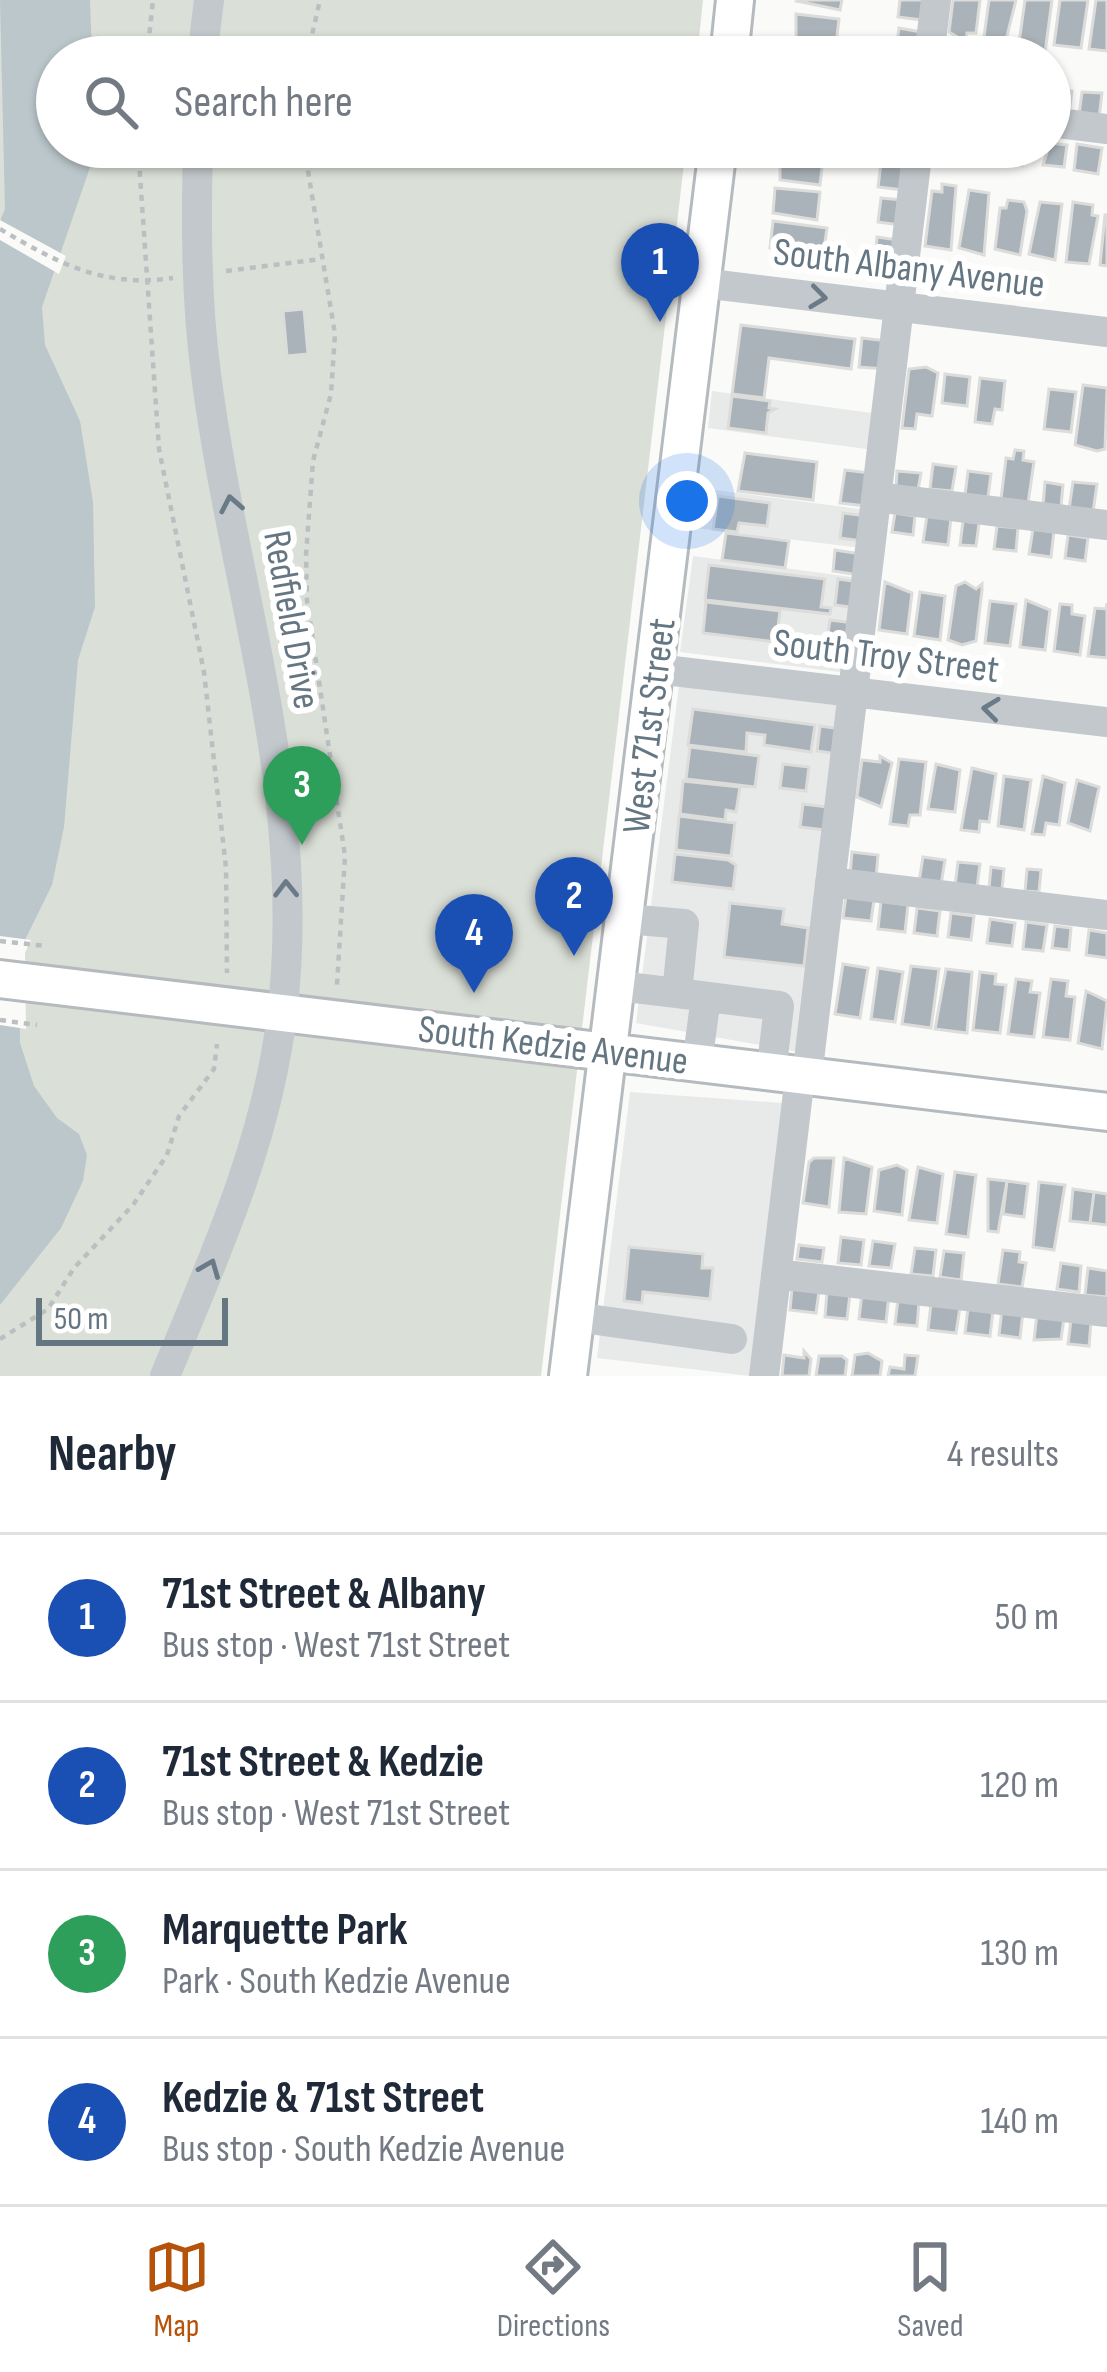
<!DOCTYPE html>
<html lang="en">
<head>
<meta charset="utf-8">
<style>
	:root { --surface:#fff; --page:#f6f6f7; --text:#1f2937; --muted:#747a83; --line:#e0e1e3; --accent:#b45309 }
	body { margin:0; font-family:"Sofia Sans Condensed",sans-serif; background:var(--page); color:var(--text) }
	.scale { position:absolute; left:36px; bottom:30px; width:192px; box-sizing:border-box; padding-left:12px; border:6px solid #657683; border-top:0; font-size:33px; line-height:42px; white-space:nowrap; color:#657683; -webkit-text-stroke:9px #fff; paint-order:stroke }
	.you { position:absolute; left:687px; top:501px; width:42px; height:42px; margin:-30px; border:9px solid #fff; border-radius:50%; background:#1a73e8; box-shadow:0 0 0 18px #1a73e833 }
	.badge { display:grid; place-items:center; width:78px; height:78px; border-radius:50%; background:var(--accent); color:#fff; font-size:39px; font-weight:700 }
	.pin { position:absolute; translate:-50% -99px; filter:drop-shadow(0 3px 6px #0008) }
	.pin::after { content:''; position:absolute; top:63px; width:42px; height:36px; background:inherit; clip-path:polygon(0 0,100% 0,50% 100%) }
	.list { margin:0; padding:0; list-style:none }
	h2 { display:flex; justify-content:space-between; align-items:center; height:156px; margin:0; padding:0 48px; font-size:51px }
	h2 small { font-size:39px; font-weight:400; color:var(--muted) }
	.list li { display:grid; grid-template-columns:78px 1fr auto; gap:36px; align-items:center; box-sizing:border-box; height:168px; padding:0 48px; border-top:3px solid var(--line) }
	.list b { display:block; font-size:45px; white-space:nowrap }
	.list p { margin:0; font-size:39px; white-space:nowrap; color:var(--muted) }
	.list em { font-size:39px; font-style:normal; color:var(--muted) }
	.icon { flex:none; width:66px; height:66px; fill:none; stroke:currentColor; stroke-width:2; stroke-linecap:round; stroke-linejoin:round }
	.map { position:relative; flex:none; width:1107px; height:1376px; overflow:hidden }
	.search { position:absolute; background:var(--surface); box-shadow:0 3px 9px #0004; left:36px; right:36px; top:36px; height:132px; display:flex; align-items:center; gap:30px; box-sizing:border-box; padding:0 42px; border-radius:66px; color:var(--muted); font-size:45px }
	.sheet { height:828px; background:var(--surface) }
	nav { display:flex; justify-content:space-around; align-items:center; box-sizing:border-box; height:168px; border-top:3px solid var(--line); background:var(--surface); font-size:33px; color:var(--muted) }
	nav a { display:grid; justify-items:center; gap:6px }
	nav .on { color:var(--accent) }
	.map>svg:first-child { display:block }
	.built { fill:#e8e9e9 }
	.green { fill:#dadfd7 }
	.water { fill:#bbc7cb }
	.pier { fill:#fafaf8 }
	.building { fill:#aab3b9; stroke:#dcdcda; stroke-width:3 }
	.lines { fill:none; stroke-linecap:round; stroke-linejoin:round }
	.major-casing { stroke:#b5babe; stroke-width:42 }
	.path { stroke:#bbbfc2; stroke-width:4.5; stroke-dasharray:6 6; stroke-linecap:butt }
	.minor { stroke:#c3c8cc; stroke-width:30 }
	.major { stroke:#fff; stroke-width:36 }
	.oneway { stroke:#6a7a87 }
	.labels { text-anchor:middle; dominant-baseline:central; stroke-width:12; stroke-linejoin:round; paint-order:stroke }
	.street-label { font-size:39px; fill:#657683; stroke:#fff }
</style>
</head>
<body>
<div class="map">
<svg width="1107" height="1376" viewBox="0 0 1107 1376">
	<rect width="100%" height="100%" fill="#fafaf8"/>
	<path class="built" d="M 712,391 L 886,415 L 882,451 L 708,428 Z
		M 700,488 L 875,511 L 870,549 L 695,528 Z
		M 693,556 L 867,579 L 856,674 L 680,652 Z
		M 679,686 L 851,707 L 810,1054 L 636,1023 Z
		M 630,1092 L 796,1104 L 750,1376 L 597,1358 Z"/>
	<path class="green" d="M 0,0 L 703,0 L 697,57 L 57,57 L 57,147 L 686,147 L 541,1376 L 0,1376 Z"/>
	<path class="water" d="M 0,0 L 90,0 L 92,57 L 57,57 L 57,147 L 97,147 L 42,307 L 45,345 L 80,421 L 93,502 L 95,607 L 78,660 L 64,827 L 52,885 L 19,952 L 20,1043 L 34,1086 L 57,1118 L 79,1134 L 87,1155 L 83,1181 L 61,1228 L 0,1305 L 0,221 L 5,209 Z"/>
	<path class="pier" d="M 0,220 L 66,256 L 59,274 L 0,240 Z
		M 0,936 L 31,940 L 25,953 L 26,1029 L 0,1025 Z"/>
	<path class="building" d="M 842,0 L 840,10 L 797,1 L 798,0 Z
		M 900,0 L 925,0 L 922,20 L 898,17 Z
		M 953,0 L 980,0 L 976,33 L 967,33 L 966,42 L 949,32 Z
		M 989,0 L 1016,0 L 1006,40 L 984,37 Z
		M 1025,0 L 1052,0 L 1045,53 L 1018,50 Z
		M 1060,0 L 1088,0 L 1081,48 L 1054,45 Z
		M 1096,0 L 1107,0 L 1107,51 L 1089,49 Z
		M 796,14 L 839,19 L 836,45 L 796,40 Z
		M 899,28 L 921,32 L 917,52 L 896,49 Z
		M 792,49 L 850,55 L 849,57 L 791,57 Z
		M 1050,88 L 1072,91 L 1069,113 L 1050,111 Z
		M 1082,92 L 1102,93 L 1099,118 L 1079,115 Z
		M 1050,143 L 1067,145 L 1064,167 L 1043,165 Z
		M 1077,144 L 1102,148 L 1098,174 L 1074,170 Z
		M 972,147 L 994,147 L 992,161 L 970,159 Z
		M 1007,147 L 1024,147 L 1022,165 L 1005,163 Z
		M 780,153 L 823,158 L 820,185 L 780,180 Z
		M 881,163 L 907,166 L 904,190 L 878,187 Z
		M 942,184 L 956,186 L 951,250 L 925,246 L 932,191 L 942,192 Z
		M 775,188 L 820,192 L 817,220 L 773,213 Z
		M 969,190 L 989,193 L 984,255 L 959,248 Z
		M 881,198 L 903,200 L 900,225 L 878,222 Z
		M 1008,200 L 1024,202 L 1027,211 L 1020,255 L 995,249 L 1000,208 L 1006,208 Z
		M 1040,202 L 1062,204 L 1055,260 L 1029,254 Z
		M 1073,202 L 1093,205 L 1092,215 L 1098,216 L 1089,264 L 1066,262 Z
		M 1105,215 L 1107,215 L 1107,266 L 1100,265 Z
		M 773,221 L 827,228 L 823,255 L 770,248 Z
		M 877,237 L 898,240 L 896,262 L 875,260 Z
		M 304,309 L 308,354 L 287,356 L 283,311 Z
		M 741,325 L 855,339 L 851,369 L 769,358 L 764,398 L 732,394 Z
		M 862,338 L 888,341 L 885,369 L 859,367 Z
		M 926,367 L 938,373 L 932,416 L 917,414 L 915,429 L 902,428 L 909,369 Z
		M 945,374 L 970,377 L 967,406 L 942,403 Z
		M 980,378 L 1005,381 L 1002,410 L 995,409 L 992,424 L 975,422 Z
		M 1083,385 L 1107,388 L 1105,449 L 1097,451 L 1075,445 Z
		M 1049,389 L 1076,392 L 1071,432 L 1044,429 Z
		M 732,396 L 770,401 L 769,408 L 775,409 L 768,413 L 766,433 L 728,428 Z
		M 1015,450 L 1024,451 L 1023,460 L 1034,462 L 1028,503 L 1001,499 L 1006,458 L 1013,459 Z
		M 745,453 L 817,462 L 813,500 L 738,491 Z
		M 933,464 L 956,467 L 952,491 L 930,489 Z
		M 845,470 L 870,473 L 866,506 L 840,503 Z
		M 897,471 L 921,473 L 918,490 L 896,487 Z
		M 968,471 L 991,474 L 988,497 L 965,495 Z
		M 1045,482 L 1063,485 L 1061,507 L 1043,505 Z
		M 1073,482 L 1097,484 L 1093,512 L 1069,509 Z
		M 718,496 L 770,503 L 767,526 L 739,523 L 737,532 L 713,529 Z
		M 843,513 L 866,516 L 862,541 L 840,538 Z
		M 895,513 L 915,516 L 913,535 L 892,532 Z
		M 927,515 L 951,518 L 948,545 L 923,542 Z
		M 963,521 L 979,523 L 976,546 L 960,545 Z
		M 997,526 L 1018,528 L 1016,551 L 994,549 Z
		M 1033,529 L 1054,532 L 1051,557 L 1029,554 Z
		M 726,533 L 789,541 L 785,568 L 722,560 Z
		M 1068,535 L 1088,538 L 1085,561 L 1065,558 Z
		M 835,550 L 861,554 L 859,575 L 833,571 Z
		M 709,565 L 825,579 L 821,607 L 831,608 L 830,614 L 705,600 Z
		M 838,579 L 860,582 L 857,608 L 835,605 Z
		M 885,582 L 912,593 L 907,634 L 879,630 Z
		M 965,582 L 976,589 L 982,584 L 982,590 L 976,641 L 962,645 L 948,640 L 956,586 Z
		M 920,592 L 945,596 L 940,640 L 914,636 Z
		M 1026,600 L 1050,610 L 1045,650 L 1020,647 Z
		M 990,601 L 1016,604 L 1010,646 L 985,643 Z
		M 706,602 L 780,611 L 776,642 L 703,633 Z
		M 1107,603 L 1107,658 L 1088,656 L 1095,608 L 1106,609 Z
		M 1060,604 L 1072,605 L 1072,614 L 1085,616 L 1080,655 L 1054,651 Z
		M 830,620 L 854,623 L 851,649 L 826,646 Z
		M 693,709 L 815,725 L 811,752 L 764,745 L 765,735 L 747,733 L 746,752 L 688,745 Z
		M 820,726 L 842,729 L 839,754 L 817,751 Z
		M 690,747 L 759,756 L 755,787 L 686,779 Z
		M 880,756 L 892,763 L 881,807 L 857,797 L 862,760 L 880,762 Z
		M 899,759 L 926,762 L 920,815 L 910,815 L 908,826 L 890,824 Z
		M 783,764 L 809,767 L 806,791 L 780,788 Z
		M 936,764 L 960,770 L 955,812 L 928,809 Z
		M 972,768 L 996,774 L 989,822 L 980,821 L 979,832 L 961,830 Z
		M 1004,776 L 1031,780 L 1024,830 L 998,826 Z
		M 1043,776 L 1065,783 L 1059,825 L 1046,823 L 1044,835 L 1032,834 Z
		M 1077,780 L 1099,787 L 1090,831 L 1068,823 Z
		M 683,781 L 740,787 L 736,812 L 726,810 L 725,820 L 680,814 Z
		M 803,804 L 828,807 L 825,830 L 800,827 Z
		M 679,816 L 735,823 L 731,856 L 676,850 Z
		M 852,852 L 878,855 L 876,879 L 850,876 Z
		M 675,854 L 728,860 L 736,865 L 733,889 L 672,882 Z
		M 923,857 L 945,860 L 941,885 L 919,882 Z
		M 958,862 L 980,864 L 977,888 L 955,886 Z
		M 991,867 L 1004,869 L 1002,890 L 989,888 Z
		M 1027,869 L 1041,870 L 1039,892 L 1025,891 Z
		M 846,896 L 874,900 L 871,921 L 843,918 Z
		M 881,901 L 908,905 L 905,932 L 878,929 Z
		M 730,903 L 784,909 L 782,924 L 808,928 L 804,966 L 724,957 Z
		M 917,908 L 940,911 L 937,936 L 914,933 Z
		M 951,913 L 974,916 L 971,940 L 948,937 Z
		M 990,919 L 1015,923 L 1012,946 L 987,943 Z
		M 1026,922 L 1047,925 L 1043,951 L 1023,949 Z
		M 1055,926 L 1071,928 L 1069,950 L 1052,948 Z
		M 1089,930 L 1107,933 L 1107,958 L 1086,955 Z
		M 843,964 L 868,968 L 860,1018 L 835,1014 Z
		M 911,966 L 939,969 L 931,1028 L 902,1024 Z
		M 878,968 L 903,972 L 895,1022 L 871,1019 Z
		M 946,969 L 972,972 L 967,1033 L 935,1029 Z
		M 980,972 L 996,974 L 995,984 L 1006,985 L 1000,1033 L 973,1030 Z
		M 1016,979 L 1032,981 L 1030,992 L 1040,993 L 1034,1037 L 1008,1034 Z
		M 1051,979 L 1068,981 L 1066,996 L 1075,997 L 1070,1040 L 1043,1037 Z
		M 1086,991 L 1107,1001 L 1102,1049 L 1078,1043 Z
		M 814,1158 L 834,1158 L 829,1207 L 803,1203 L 809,1162 Z
		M 844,1158 L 872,1167 L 866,1214 L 839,1212 Z
		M 897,1165 L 907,1170 L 902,1215 L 874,1211 L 879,1170 Z
		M 918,1167 L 943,1174 L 937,1223 L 909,1220 Z
		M 955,1172 L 976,1175 L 968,1237 L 946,1234 Z
		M 988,1179 L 1007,1181 L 998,1232 L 988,1231 Z
		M 1007,1181 L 1028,1184 L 1024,1217 L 1003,1214 Z
		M 1039,1182 L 1065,1185 L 1054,1250 L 1033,1247 Z
		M 1073,1189 L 1094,1192 L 1090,1223 L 1070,1221 Z
		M 1094,1192 L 1107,1194 L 1107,1225 L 1090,1223 Z
		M 841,1237 L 864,1240 L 861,1265 L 838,1263 Z
		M 873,1241 L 895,1244 L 891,1268 L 869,1266 Z
		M 799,1245 L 824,1248 L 822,1262 L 797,1259 Z
		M 629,1247 L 703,1254 L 702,1268 L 713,1268 L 710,1299 L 643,1292 L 642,1303 L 624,1301 Z
		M 915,1248 L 936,1250 L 933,1276 L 911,1274 Z
		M 1003,1250 L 1020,1252 L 1019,1262 L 1026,1263 L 1022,1287 L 998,1284 Z
		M 944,1251 L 964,1253 L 961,1280 L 940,1277 Z
		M 1061,1263 L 1081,1266 L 1079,1292 L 1057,1289 Z
		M 1088,1268 L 1107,1271 L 1107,1297 L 1085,1295 Z
		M 792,1288 L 819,1291 L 816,1313 L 790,1310 Z
		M 827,1291 L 850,1294 L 847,1319 L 825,1317 Z
		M 862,1293 L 889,1296 L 886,1322 L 859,1319 Z
		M 898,1299 L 919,1302 L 917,1326 L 895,1324 Z
		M 931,1304 L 960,1307 L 956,1333 L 928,1330 Z
		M 968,1308 L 993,1311 L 990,1336 L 965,1333 Z
		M 1002,1309 L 1023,1312 L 1020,1338 L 999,1335 Z
		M 1037,1313 L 1064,1318 L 1061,1339 L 1034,1340 Z
		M 1071,1320 L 1091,1322 L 1089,1346 L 1068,1344 Z
		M 804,1351 L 811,1359 L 809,1376 L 782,1376 L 784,1355 L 804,1358 Z
		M 868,1353 L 882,1361 L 880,1376 L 852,1376 L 855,1355 Z
		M 905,1355 L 918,1356 L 915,1376 L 888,1376 L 890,1367 L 904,1369 Z
		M 819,1356 L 842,1356 L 847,1360 L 845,1376 L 816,1376 Z"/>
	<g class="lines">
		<defs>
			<path id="major" d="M 729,57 L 735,0
				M 0,979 L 1107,1112
				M 568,1376 L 718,147"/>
		</defs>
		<use href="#major" class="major-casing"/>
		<path class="path" d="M 147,57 L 153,0
			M 307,57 L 320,0
			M 138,147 L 159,449 L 204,672 L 226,868 L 227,973
			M 304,147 L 335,334 L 331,394 L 313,461 L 306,555 L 307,601 L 345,856 L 337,985
			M 0,229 C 58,263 103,288 173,278
			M 226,271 L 321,259
			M 0,941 L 46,946
			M 0,1020 L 37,1025
			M 0,1339 L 48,1309 L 74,1268 L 133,1205 L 167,1155 L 179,1116 L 214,1069 L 217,1044"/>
		<path class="minor" d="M 202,57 L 209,0
			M 929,57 L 936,0
			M 1050,122 L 1107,129
			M 702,283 L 1107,332
			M 876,497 L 1107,525
			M 656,669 L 1107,722
			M 830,882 L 1107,915
			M 618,986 L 677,993 L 684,924 L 626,919
			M 677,993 L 779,1006 L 771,1073
			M 697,1064 L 706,997
			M 807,1077 L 918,147
			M 776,1274 L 1107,1312
			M 575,1317 L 732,1339
			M 165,1376 C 214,1257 267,1142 282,1014 C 309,796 233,587 206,374 C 196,300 196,222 198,147
			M 764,1376 L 800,1076"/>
		<use href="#major" class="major"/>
	</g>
	<defs><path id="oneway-chevron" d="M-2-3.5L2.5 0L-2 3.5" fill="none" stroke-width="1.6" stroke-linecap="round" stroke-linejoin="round" transform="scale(3)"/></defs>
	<g class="oneway">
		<use href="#oneway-chevron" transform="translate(818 297) rotate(7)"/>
		<use href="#oneway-chevron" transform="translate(231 504) rotate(-101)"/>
		<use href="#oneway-chevron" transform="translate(991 709) rotate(-173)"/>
		<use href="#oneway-chevron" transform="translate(286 889) rotate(-91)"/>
		<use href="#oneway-chevron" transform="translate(210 1268) rotate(-68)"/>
	</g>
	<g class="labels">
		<g class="street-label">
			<text transform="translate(909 269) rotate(7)">South Albany Avenue</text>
			<text transform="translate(291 620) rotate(80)">Redfield Drive</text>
			<text transform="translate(886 657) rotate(7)">South Troy Street</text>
			<text transform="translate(650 726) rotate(-83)">West 71st Street</text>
			<text transform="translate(553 1046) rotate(7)">South Kedzie Avenue</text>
		</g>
	</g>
</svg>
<div class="scale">50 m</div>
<div class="you"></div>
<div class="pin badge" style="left:660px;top:322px;background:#1a4fb4">1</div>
<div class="pin badge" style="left:574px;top:956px;background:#1a4fb4">2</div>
<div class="pin badge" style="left:302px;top:845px;background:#2e9e5b">3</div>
<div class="pin badge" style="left:474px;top:993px;background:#1a4fb4">4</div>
<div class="search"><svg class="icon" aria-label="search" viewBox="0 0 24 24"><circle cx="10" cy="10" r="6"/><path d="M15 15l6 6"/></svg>Search here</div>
</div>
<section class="sheet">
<h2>Nearby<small>4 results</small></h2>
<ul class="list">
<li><span class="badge" style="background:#1a4fb4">1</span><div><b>71st Street &amp; Albany</b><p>Bus stop · West 71st Street</p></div><em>50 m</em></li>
<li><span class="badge" style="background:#1a4fb4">2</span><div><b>71st Street &amp; Kedzie</b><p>Bus stop · West 71st Street</p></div><em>120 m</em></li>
<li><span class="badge" style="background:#2e9e5b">3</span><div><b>Marquette Park</b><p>Park · South Kedzie Avenue</p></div><em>130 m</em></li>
<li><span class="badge" style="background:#1a4fb4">4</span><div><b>Kedzie &amp; 71st Street</b><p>Bus stop · South Kedzie Avenue</p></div><em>140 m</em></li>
</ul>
</section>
<nav>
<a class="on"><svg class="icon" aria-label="map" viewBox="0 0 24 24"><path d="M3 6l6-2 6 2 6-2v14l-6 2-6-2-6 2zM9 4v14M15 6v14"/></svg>Map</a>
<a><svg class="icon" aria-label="directions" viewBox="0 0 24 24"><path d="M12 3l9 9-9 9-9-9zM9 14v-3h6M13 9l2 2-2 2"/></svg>Directions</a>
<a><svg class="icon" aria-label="saved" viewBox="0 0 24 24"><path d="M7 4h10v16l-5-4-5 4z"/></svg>Saved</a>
</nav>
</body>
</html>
